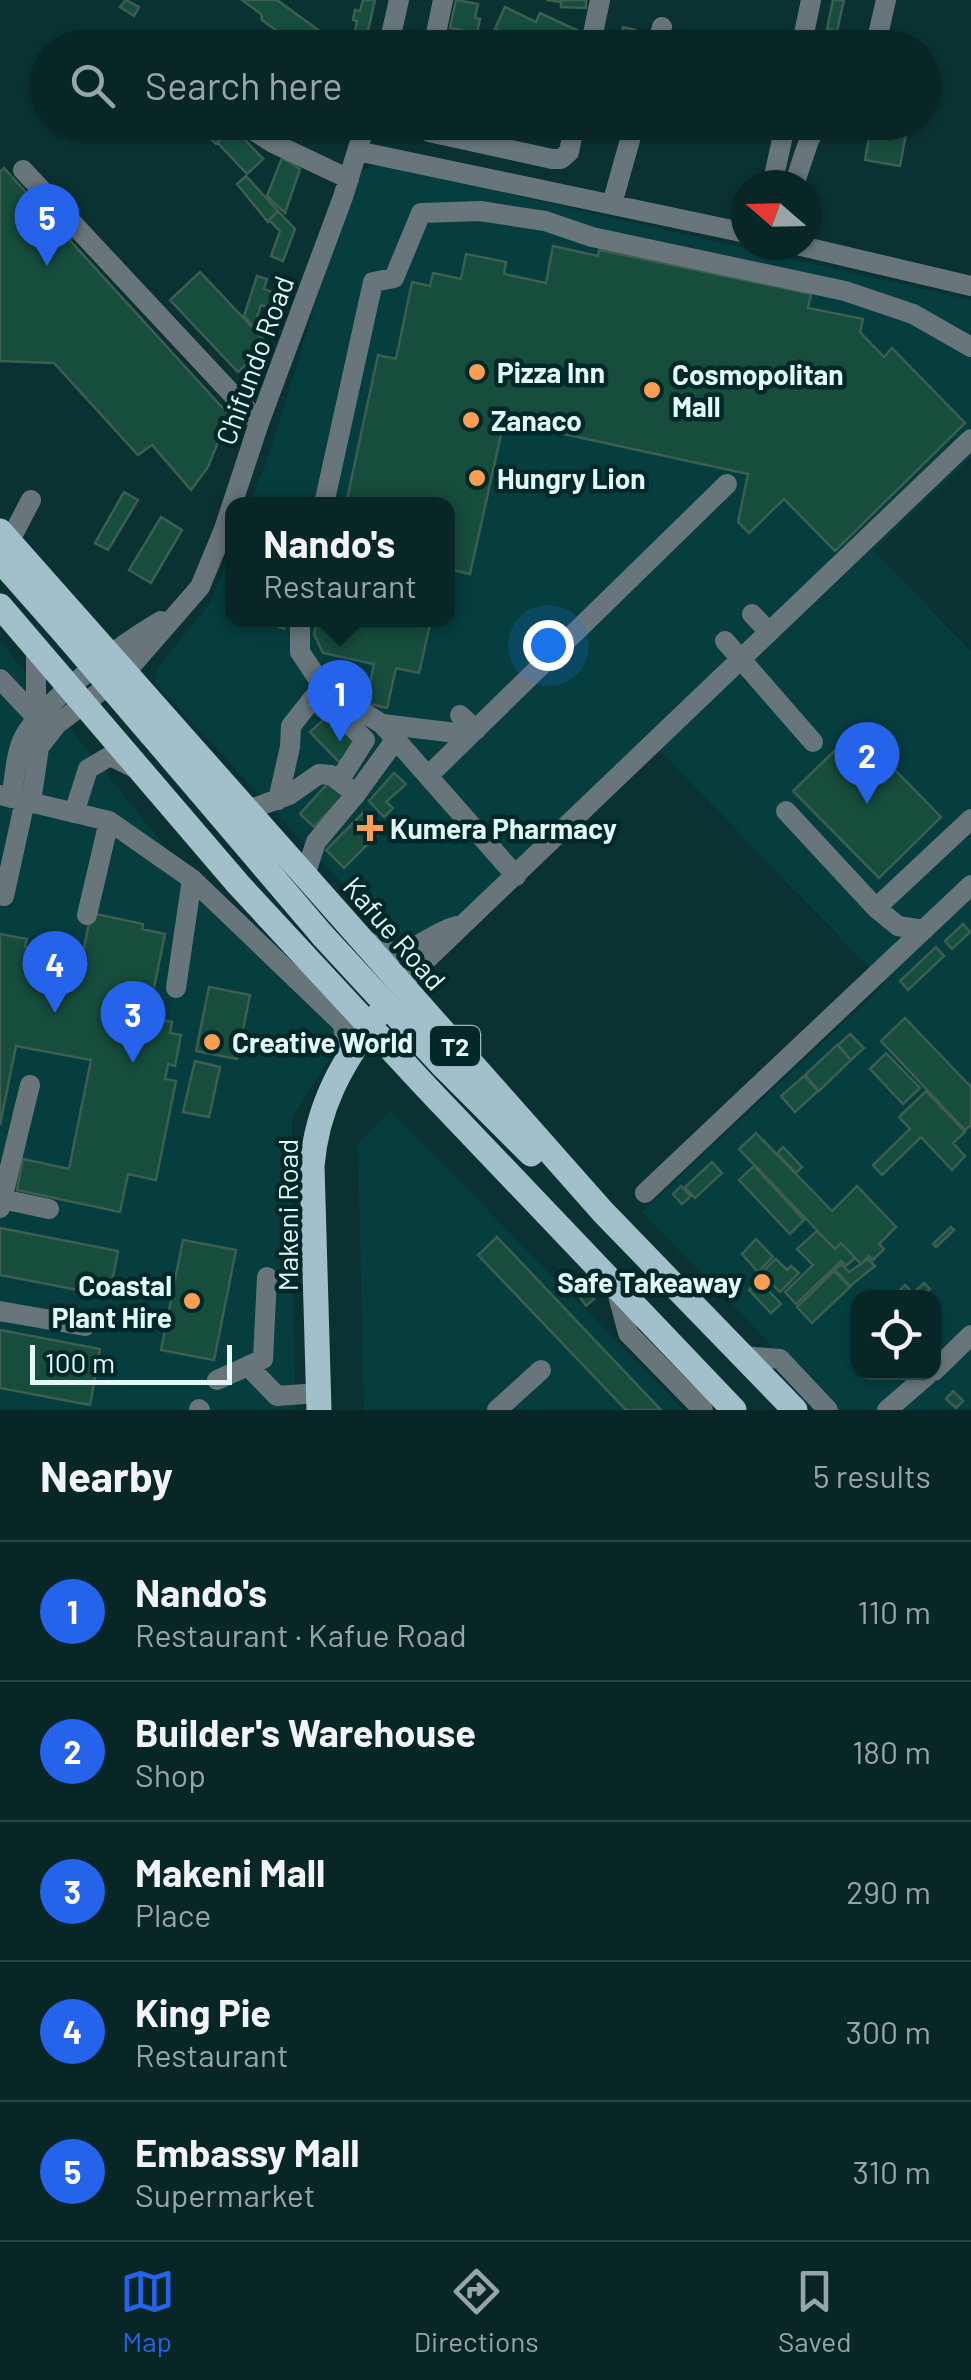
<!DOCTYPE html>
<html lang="en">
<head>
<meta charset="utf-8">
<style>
	:root { --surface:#082626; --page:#112e2e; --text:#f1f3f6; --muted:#98a5a7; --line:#294343; --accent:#2563eb }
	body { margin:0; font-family:Barlow,sans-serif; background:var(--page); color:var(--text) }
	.controls { position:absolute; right:30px; bottom:30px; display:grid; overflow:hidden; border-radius:20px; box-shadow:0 2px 8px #0004 }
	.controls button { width:90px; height:90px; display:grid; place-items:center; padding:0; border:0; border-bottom:2px solid var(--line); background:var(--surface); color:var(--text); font:50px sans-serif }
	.compass { position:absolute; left:731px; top:170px; width:90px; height:90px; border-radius:50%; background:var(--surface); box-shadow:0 2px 8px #0004; rotate:290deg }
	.scale { position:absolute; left:30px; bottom:25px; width:202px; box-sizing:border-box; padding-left:10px; border:5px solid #e3f7f7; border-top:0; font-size:28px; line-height:35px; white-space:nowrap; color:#e3f7f7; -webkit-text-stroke:8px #002829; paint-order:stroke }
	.you { position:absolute; left:548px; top:645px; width:35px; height:35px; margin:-25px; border:8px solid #fff; border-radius:50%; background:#1a73e8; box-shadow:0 0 0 15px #1a73e833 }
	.badge { display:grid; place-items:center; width:65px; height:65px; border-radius:50%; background:var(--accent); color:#fff; font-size:32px; font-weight:700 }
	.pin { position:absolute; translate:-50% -82px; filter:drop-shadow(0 2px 5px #0008) }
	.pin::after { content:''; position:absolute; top:52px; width:35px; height:30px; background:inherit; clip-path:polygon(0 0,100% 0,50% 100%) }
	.popup { position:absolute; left:225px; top:497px; width:230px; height:130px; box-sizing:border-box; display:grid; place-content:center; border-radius:20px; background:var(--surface); filter:drop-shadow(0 2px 8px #0005); font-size:32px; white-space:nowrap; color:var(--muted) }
	.popup b { font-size:38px; color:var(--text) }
	.popup::after { content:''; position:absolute; left:50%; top:100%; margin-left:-20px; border:20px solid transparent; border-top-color:var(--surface) }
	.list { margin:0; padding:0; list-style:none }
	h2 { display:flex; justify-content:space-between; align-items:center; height:130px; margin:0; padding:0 40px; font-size:42px }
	h2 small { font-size:32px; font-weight:400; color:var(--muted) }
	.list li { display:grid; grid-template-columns:65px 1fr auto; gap:30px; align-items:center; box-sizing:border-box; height:140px; padding:0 40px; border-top:2px solid var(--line) }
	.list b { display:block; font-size:38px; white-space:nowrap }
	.list p { margin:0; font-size:32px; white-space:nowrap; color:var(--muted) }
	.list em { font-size:32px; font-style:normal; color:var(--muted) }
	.icon { flex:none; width:55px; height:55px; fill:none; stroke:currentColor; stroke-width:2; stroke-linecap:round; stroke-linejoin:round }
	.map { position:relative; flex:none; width:971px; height:1410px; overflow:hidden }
	.search { position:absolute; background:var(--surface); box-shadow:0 2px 8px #0004; left:30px; right:30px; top:30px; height:110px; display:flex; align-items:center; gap:25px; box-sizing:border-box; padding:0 35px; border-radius:55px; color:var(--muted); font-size:38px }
	.sheet { height:830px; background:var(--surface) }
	nav { display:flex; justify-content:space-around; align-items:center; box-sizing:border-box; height:140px; border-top:2px solid var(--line); background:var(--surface); font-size:28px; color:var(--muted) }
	nav a { display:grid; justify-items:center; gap:5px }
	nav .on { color:var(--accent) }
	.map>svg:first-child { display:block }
	.built { fill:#063e3f; fill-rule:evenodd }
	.building { fill:#164d3c; stroke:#3d5d51; stroke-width:2.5 }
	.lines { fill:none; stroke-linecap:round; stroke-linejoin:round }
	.minor { stroke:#68767c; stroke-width:20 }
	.major { stroke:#a2c0cc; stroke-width:25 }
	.major-bridge { stroke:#a2c0cc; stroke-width:25 }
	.poi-dot { fill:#fc9e52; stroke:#002829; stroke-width:4 }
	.labels { text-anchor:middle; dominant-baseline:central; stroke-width:9; stroke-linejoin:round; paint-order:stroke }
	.shield { fill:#002829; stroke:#9fb9b9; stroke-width:2.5 }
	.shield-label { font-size:25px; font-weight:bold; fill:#e3f7f7 }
	.street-label { font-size:28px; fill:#e3f7f7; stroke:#002829 }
	.poi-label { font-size:28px; font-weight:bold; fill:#e3f7f7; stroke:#002829; text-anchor:start }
</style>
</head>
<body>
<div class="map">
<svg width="971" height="1410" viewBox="0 0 971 1410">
	<rect width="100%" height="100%" fill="#0b3233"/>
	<path class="built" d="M 377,164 L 971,300 L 971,457 L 874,551 L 971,651 L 971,1410 L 835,1410 L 642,1212 L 885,984 L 651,741 L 501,885 L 412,959 L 155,682 L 156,670 L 211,602 L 232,547 L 232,620 L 448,620 L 448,504 L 249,504 L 267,461 L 353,185 L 363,170 ZM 858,1298 L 934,1298 L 934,1372 L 858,1372 Z
		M 0,641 L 225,922 L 343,1037 L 292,1118 L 295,1410 L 0,1410 Z
		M 390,1111 L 684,1410 L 364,1410 L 358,1144 Z"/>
	<path class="building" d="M 126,0 L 139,7 L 134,16 L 120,7 Z
		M 242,0 L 277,0 L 343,48 L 300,48 L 262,20 L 261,14 Z
		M 363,0 L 375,0 L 365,44 L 353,41 L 357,21 L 353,20 L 355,10 L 360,11 Z
		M 456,0 L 478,4 L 475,18 L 480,19 L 477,33 L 450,28 Z
		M 546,0 L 586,0 L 586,8 L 561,7 L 561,2 Z
		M 833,0 L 844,0 L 837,31 L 827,29 Z
		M 505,7 L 536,22 L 540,13 L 579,31 L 572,47 L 537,35 L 535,41 L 519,35 L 517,39 L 495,29 Z
		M 623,27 L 635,30 L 631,48 L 619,47 Z
		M 820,31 L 873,39 L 872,48 L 817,48 Z
		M 277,34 L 287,41 L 282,48 L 270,45 Z
		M 209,38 L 225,48 L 203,48 Z
		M 194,122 L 229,122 L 233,127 L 216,144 Z
		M 304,122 L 331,122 L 326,139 L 301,131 Z
		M 481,122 L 562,122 L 556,138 L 524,130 L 522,134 L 505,128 L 503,134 L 480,126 Z
		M 592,122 L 622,122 L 615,137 L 590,131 Z
		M 872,122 L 908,122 L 900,166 L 865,160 Z
		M 233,127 L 263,159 L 247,174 L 217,142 Z
		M 282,158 L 300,169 L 285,213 L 267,196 Z
		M 4,168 L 229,415 L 208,467 L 191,490 L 152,445 L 138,455 L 54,363 L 0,361 L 0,172 Z
		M 246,176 L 278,211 L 268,222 L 237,184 Z
		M 278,211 L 295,229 L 283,261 L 271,256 L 280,231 L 269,220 Z
		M 553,246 L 598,256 L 599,250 L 811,294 L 808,308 L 863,319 L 860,332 L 884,357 L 892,348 L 965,423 L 835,551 L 784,499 L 749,533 L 738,522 L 748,474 L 504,421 L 470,574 L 448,569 L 448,504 L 346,504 L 378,355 L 396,359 L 412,282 L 430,286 L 433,273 L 461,279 L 466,254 L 506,262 L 504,274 L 546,283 Z
		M 200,272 L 268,344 L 238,372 L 170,300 Z
		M 257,276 L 267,279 L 264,289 L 274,293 L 269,308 L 261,305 L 254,327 L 244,316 Z
		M 124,492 L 138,500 L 108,550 L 95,543 Z
		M 161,517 L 182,530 L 151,583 L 129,570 Z
		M 268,620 L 288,620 L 284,629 L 267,622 Z
		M 317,620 L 431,620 L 419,673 L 396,668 L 387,708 L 366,703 L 374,664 L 323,653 L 314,634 Z
		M 331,713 L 359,743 L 339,762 L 310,732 Z
		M 856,730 L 941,817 L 879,878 L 793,791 Z
		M 394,773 L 406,784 L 386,802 L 393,808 L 384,817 L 369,801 Z
		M 329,782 L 344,795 L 314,827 L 300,814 Z
		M 364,812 L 383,829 L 344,868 L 326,850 Z
		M 91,913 L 143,924 L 142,929 L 165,934 L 148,1017 L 172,1022 L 170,1033 L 181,1035 L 175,1066 L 168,1064 L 165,1079 L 176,1081 L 156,1180 L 128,1174 L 120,1212 L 17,1190 L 23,1159 L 69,1169 L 91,1060 L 16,1046 L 0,1125 L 0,934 L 27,939 L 25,947 L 82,958 Z
		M 963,924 L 970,932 L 952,949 L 945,941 Z
		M 936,947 L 944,956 L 908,990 L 900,981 Z
		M 209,987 L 250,995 L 237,1059 L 196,1051 Z
		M 905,1018 L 971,1087 L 971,1125 L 965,1130 L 881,1041 Z
		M 850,1034 L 864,1048 L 851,1060 L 838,1045 Z
		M 837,1045 L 851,1060 L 819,1091 L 805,1075 Z
		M 886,1053 L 920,1088 L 903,1104 L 870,1069 Z
		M 195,1061 L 220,1067 L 209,1117 L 183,1112 Z
		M 804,1076 L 818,1091 L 795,1112 L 781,1096 Z
		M 926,1091 L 965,1132 L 953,1143 L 965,1156 L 952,1170 L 921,1137 L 882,1175 L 873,1165 L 910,1129 L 899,1117 Z
		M 756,1133 L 832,1211 L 857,1186 L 896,1227 L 879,1244 L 884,1249 L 873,1260 L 869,1256 L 861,1264 L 841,1243 L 835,1249 L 739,1149 Z
		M 783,1147 L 802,1167 L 796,1173 L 777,1153 Z
		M 712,1162 L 722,1173 L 695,1198 L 685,1187 Z
		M 754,1166 L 804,1220 L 790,1234 L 739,1180 Z
		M 681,1186 L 691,1196 L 682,1204 L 673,1194 Z
		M 951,1227 L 954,1230 L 936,1247 L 933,1244 Z
		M 0,1228 L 118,1251 L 109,1296 L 0,1275 Z
		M 817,1231 L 835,1249 L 841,1243 L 855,1258 L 846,1266 L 841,1261 L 796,1304 L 785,1292 L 813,1265 L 797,1249 Z
		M 497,1237 L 661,1410 L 626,1410 L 478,1255 Z
		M 756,1239 L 773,1257 L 758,1272 L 742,1254 Z
		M 183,1240 L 236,1250 L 214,1360 L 161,1350 Z
		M 776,1259 L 787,1270 L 791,1266 L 799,1273 L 780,1292 L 761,1273 Z
		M 868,1259 L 875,1266 L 850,1286 L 835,1270 L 841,1264 L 849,1272 Z
		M 834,1271 L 850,1287 L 812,1323 L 797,1307 Z
		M 759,1281 L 781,1304 L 771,1313 L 749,1290 Z
		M 924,1283 L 930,1289 L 921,1298 L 899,1298 L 896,1294 L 905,1285 L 913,1293 Z
		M 586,1289 L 594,1299 L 586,1306 L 578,1295 Z
		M 0,1330 L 100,1349 L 90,1405 L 0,1388 Z
		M 953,1391 L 963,1401 L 956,1408 L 946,1399 Z"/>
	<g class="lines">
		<path class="minor" d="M 388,48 L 399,0
			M 433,48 L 443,0
			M 590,48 L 600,0
			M 656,48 L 662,27
			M 801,48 L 811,0
			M 875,48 L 886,0
			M 240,122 L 273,143 L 349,179
			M 420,122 L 429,132 L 552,159 L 561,159 L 569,152 L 575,122
			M 357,151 L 746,233
			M 23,170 L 259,423
			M 772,185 L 786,122
			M 794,185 L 809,140 L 820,122
			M 612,204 L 635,122
			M 797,245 L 971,286
			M 324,504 L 373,282 L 394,278 L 421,213 L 480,211 L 545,221 L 592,237 L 845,291 L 913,314 L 971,347
			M 9,542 L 31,500
			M 752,614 L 769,632
			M 300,620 L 300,652 L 324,688 L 382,724 L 456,733
			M 725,641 L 813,742
			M 36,647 L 36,717
			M 0,679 L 36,717
			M 460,715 L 476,730
			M 382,724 L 516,876
			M 429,775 L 727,484
			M 356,794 L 396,739
			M 0,795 L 109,821 L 192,879 L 176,988
			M 11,798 C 15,779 15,754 24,737 C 43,701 125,642 161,621
			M 278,800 L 290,747 L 291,726 L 314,697 L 325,699 L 365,740 L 339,781
			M 31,802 L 39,747 L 57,724 L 126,672 L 200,587 L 224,529 L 259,423 L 343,197 L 366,122
			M 248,810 L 289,795 L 319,774 L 331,775 L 356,794 L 316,842 L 305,875
			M 786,811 L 876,908 L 971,819
			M 74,813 L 88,769 L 110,756 L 137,769
			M 192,879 L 343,1024 L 347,1061
			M 4,896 L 25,801
			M 876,908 L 898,926 L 924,930
			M 87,915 L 109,821
			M 367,941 C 404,969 421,936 457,926
			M 401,984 L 971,439
			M 645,1193 L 971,885
			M 2,1199 L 49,1209
			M 0,1208 L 30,1085
			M 615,1284 L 628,1333 L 703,1410
			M 0,1311 L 85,1326
			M 743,1356 L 780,1359 L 828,1410
			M 248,1366 L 263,1359 L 267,1277
			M 934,1371 L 971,1335
			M 217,1380 L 248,1366 L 277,1396 L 318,1393
			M 199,1409 L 200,1410
			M 497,1410 L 541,1370
			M 887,1410 L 931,1372"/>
		<path class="major" d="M 0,531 L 603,1212 L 795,1410
			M 0,560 L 67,636
			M 0,606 L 238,884 L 427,1088 L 734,1410
			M 151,734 L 323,936
			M 443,1066 L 531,1154
			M 319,1410 L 312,1166 C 317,1107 341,1064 377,1016"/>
		<path class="major-bridge" d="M 67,636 L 151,734
			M 323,936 L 443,1066"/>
	</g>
	<g class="poi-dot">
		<circle cx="477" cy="372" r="10"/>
		<circle cx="652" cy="390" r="10"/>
		<circle cx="471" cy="420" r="10"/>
		<circle cx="477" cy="478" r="10"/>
		<path d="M365 813h10v10h10v10h-10v10h-10v-10h-10v-10h10z"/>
		<circle cx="212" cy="1042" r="10"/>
		<circle cx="762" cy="1282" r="10"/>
		<circle cx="192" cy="1301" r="10"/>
	</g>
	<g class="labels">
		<rect class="shield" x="430" y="1026" width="50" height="40" rx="8"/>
		<g class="shield-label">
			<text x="455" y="1046">T2</text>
		</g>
		<g class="street-label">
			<text transform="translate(254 360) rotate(-70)">Chifundo Road</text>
			<text transform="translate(395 933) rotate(49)">Kafue Road</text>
			<text transform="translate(287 1215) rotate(-90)">Makeni Road</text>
		</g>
		<g class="poi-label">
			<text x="497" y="372">Pizza Inn</text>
			<text x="672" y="374">Cosmopolitan<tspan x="672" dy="32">Mall</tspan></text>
			<text x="491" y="420">Zanaco</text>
			<text x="497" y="478">Hungry Lion</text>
			<text x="390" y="828">Kumera Pharmacy</text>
			<text x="232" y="1042">Creative World</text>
			<text x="742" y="1282" text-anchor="end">Safe Takeaway</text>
			<text x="172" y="1285" text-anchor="end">Coastal<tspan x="172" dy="32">Plant Hire</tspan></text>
		</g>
	</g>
</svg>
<div class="controls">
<button><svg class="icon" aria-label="locate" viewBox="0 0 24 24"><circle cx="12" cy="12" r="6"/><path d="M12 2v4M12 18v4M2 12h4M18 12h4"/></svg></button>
</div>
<svg class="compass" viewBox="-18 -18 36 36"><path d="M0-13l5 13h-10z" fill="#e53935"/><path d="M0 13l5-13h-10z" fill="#98a5a7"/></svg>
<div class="scale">100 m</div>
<div class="you"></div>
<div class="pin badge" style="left:340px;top:742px">1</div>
<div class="popup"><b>Nando's</b>Restaurant</div>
<div class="pin badge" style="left:867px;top:804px">2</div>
<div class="pin badge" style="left:133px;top:1063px">3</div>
<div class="pin badge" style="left:55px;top:1013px">4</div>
<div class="pin badge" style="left:47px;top:266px">5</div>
<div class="search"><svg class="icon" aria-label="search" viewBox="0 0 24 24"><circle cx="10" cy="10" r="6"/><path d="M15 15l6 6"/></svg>Search here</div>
</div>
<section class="sheet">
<h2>Nearby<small>5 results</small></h2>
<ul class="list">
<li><span class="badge">1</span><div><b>Nando's</b><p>Restaurant · Kafue Road</p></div><em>110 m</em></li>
<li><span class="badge">2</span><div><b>Builder's Warehouse</b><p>Shop</p></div><em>180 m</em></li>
<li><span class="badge">3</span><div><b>Makeni Mall</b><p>Place</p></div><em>290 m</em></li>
<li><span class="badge">4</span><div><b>King Pie</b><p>Restaurant</p></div><em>300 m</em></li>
<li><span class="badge">5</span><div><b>Embassy Mall</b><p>Supermarket</p></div><em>310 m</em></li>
</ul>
</section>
<nav>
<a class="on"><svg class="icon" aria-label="map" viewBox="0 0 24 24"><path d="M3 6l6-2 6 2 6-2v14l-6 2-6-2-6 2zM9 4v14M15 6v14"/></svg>Map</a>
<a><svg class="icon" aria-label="directions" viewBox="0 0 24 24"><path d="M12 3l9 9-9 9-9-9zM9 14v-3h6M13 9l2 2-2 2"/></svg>Directions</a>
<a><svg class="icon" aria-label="saved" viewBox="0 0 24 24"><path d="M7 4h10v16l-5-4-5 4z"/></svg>Saved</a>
</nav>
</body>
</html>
